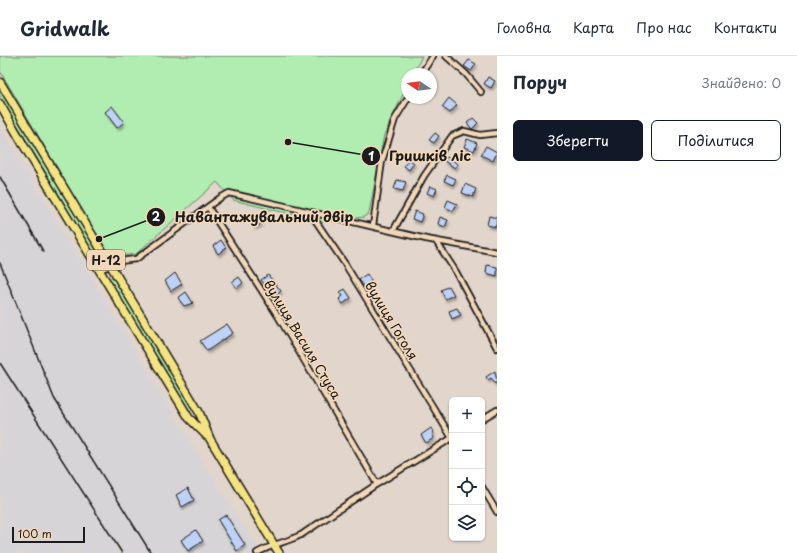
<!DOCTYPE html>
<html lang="uk">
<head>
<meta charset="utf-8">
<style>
	:root { --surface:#fff; --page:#f6f6f7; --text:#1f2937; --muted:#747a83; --line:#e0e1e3; --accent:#111827 }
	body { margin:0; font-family:"Playpen Sans",sans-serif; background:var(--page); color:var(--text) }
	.controls { position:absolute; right:12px; bottom:12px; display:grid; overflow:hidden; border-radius:6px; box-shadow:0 1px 3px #0004 }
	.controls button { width:36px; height:36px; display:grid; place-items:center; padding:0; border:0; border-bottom:1px solid var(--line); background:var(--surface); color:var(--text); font:20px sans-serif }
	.compass { position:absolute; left:401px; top:12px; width:36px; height:36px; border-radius:50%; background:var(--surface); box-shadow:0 1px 3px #0004; rotate:283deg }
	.scale { position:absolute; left:12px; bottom:10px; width:73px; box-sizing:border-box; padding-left:4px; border:2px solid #1c1c1c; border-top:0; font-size:11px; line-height:14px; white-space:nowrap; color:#1c1c1c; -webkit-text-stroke:3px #f2d7b9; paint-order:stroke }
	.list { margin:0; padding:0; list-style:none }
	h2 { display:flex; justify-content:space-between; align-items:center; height:52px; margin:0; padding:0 16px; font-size:17px }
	h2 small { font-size:13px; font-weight:400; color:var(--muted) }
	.actions { display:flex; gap:8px; padding:12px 16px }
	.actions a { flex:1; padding:9px 0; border:1px solid var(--accent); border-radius:6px; text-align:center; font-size:14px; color:var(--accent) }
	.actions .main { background:var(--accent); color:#fff }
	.icon { flex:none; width:22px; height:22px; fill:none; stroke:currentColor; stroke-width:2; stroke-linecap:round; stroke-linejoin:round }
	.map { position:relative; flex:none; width:497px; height:497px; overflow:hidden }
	header { display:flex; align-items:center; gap:24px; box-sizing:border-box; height:56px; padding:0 20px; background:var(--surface); border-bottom:1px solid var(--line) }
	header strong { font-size:19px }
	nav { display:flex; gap:22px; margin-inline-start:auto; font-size:14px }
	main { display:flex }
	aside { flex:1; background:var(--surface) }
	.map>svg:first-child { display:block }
	.built { fill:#d7d4d8 }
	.green { fill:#b1ecb1; stroke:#668466 }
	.building { fill:#bed1f6; stroke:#1c1c1c; filter:url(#shadow) }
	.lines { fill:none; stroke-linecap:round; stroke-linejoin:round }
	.minor-casing { stroke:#1c1c1c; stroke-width:8 }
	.primary-casing { stroke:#1c1c1c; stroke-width:10 }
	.minor { stroke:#f2d7b9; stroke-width:4.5 }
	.primary { stroke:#f4e382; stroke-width:7 }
	.rail { stroke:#1c1c1c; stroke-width:1.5 }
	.labels { text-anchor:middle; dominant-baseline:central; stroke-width:3.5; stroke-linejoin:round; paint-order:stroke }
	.shield { fill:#f2d7b9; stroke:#5c544b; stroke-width:1 }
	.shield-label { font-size:12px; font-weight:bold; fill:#1c1c1c }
	.street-label { font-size:13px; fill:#1c1c1c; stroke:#f2d7b9 }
	.leader { fill:none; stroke:#1c1c1c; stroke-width:1.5 }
	.callout-dot { fill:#1c1c1c; stroke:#f2d7b9; stroke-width:1.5 }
	.mark-label { font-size:12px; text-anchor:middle; font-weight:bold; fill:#fff }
	.callout-label { font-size:14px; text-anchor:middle; font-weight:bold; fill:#1c1c1c; stroke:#f2d7b9; stroke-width:3.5; stroke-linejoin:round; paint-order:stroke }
</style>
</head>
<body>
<header>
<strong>Gridwalk</strong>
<nav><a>Головна</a><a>Карта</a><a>Про нас</a><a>Контакти</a></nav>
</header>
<main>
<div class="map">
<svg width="497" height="497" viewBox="0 0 497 497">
	<defs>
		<filter id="shadow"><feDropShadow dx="1.5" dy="3" stdDeviation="1" flood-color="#0004"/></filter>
	</defs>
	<rect width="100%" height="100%" fill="#e2d5cb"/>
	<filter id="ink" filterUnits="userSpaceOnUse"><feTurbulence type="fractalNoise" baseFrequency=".025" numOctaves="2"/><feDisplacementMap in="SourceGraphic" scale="8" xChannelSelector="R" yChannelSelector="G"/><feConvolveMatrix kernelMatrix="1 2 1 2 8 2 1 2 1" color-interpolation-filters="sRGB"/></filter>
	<g filter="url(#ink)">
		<path class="built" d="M 0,71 L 193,390 L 247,476 L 263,497 L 0,497 Z"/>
		<path class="green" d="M 0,0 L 422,0 L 413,18 L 407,18 L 407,30 L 384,79 L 369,157 L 364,161 L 322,166 L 233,144 L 217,126 L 136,198 L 110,201 L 0,15 Z
			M 0,31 L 105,207 L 101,209 L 0,40 Z
			M 113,220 L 194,353 L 190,355 L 109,223 Z"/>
		<path class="building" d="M 469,4 L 476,8 L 471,15 L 464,10 Z
			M 488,21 L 495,25 L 491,32 L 484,28 Z
			M 449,42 L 457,49 L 450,57 L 442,51 Z
			M 112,50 L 124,66 L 117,72 L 105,56 Z
			M 473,62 L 478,67 L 472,73 L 467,67 Z
			M 435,77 L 439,80 L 434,87 L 429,84 Z
			M 467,83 L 477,87 L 474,95 L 464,91 Z
			M 486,90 L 497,96 L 493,105 L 481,99 Z
			M 447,101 L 458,108 L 455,112 L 444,105 Z
			M 409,103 L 414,107 L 409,114 L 404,110 Z
			M 447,119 L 456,123 L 453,129 L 444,125 Z
			M 397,124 L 406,126 L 403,135 L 394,133 Z
			M 465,128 L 476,133 L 473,141 L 462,137 Z
			M 430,130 L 437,133 L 434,140 L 427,137 Z
			M 448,144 L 457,148 L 453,155 L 445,151 Z
			M 415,155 L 423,158 L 420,166 L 412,163 Z
			M 257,160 L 261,168 L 254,171 L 250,164 Z
			M 489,160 L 497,162 L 496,171 L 487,169 Z
			M 440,161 L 448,164 L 445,171 L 438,168 Z
			M 221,184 L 226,192 L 218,198 L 213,190 Z
			M 487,209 L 497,211 L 497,220 L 486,217 Z
			M 175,217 L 182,228 L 171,235 L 165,225 Z
			M 367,218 L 371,225 L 364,232 L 359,223 Z
			M 268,219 L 281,235 L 275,240 L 261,224 Z
			M 239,221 L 243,227 L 237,232 L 232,226 Z
			M 449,230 L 454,239 L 445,243 L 441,234 Z
			M 345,233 L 351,242 L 343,248 L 339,243 L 343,240 L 340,236 Z
			M 186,236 L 193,247 L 184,250 L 178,242 Z
			M 457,252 L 461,259 L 452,263 L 449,255 Z
			M 227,268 L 233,277 L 207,295 L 200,285 Z
			M 495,315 L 497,326 L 495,328 L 491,322 L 488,324 L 486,321 Z
			M 431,372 L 434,377 L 432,378 L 434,382 L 426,387 L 421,379 Z
			M 188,432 L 194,444 L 182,451 L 176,439 Z
			M 226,459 L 245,489 L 237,495 L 218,464 Z
			M 196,474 L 203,485 L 188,495 L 181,484 Z"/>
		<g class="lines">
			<defs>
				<path id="minor" d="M 446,0 L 466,18 L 481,36
					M 421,18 L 433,0
					M 208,151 L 278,260 L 377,428
					M 311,158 L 345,208 L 452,382
					M 373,170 L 382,105 L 395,63 L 408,42
					M 393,175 L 424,120 L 452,80 L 464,75 L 480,79 L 497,77
					M 436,185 L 456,216 L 497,292
					M 100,214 L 120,205 L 136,203 L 220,142 L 229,137 L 426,183 L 497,196
					M 482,363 L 497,354
					M 482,431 L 497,456
					M 257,497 C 271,489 286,486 301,479 L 377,428 L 452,382"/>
				<path id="primary" d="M 0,26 L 199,356 L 210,383 L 279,497
					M 0,48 L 24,90 L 189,362 L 207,380"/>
			</defs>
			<use href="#minor" class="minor-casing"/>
			<use href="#primary" class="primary-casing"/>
			<use href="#minor" class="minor"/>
			<use href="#primary" class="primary"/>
			<path class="rail" d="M 0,121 L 43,195
				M 0,207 L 54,342 L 151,497
				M 0,307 L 122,497"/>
		</g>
	</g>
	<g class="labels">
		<rect class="shield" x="87" y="194" width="38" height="20" rx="3"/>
		<g class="shield-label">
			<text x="106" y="204">Н-12</text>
		</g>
		<g class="street-label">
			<text transform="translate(392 264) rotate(59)">вулиця Гоголя</text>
			<text transform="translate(303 283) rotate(59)">вулиця Василя Стуса</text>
		</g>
	</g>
	<path class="leader" d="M288 86L371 100M99 183L156 161"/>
	<g class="callout-dot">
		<circle cx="288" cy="86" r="4"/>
		<circle cx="99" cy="183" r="4"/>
		<circle cx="371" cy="100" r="10"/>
		<circle cx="156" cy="161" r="10"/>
	</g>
	<g class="mark-label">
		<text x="371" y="105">1</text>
		<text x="156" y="165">2</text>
	</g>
	<g class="callout-label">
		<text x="430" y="105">Гришків ліс</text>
		<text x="264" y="166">Навантажувальний двір</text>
	</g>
</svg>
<div class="controls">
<button>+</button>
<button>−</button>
<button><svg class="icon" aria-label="locate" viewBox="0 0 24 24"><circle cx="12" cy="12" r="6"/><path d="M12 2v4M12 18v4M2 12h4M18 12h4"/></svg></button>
<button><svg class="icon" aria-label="layers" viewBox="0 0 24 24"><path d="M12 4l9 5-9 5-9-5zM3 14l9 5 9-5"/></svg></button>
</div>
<svg class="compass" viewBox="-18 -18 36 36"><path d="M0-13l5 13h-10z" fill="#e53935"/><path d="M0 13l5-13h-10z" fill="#747a83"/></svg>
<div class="scale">100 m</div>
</div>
<aside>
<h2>Поруч<small>Знайдено: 0</small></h2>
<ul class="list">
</ul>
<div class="actions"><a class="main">Зберегти</a><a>Поділитися</a></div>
</aside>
</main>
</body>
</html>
